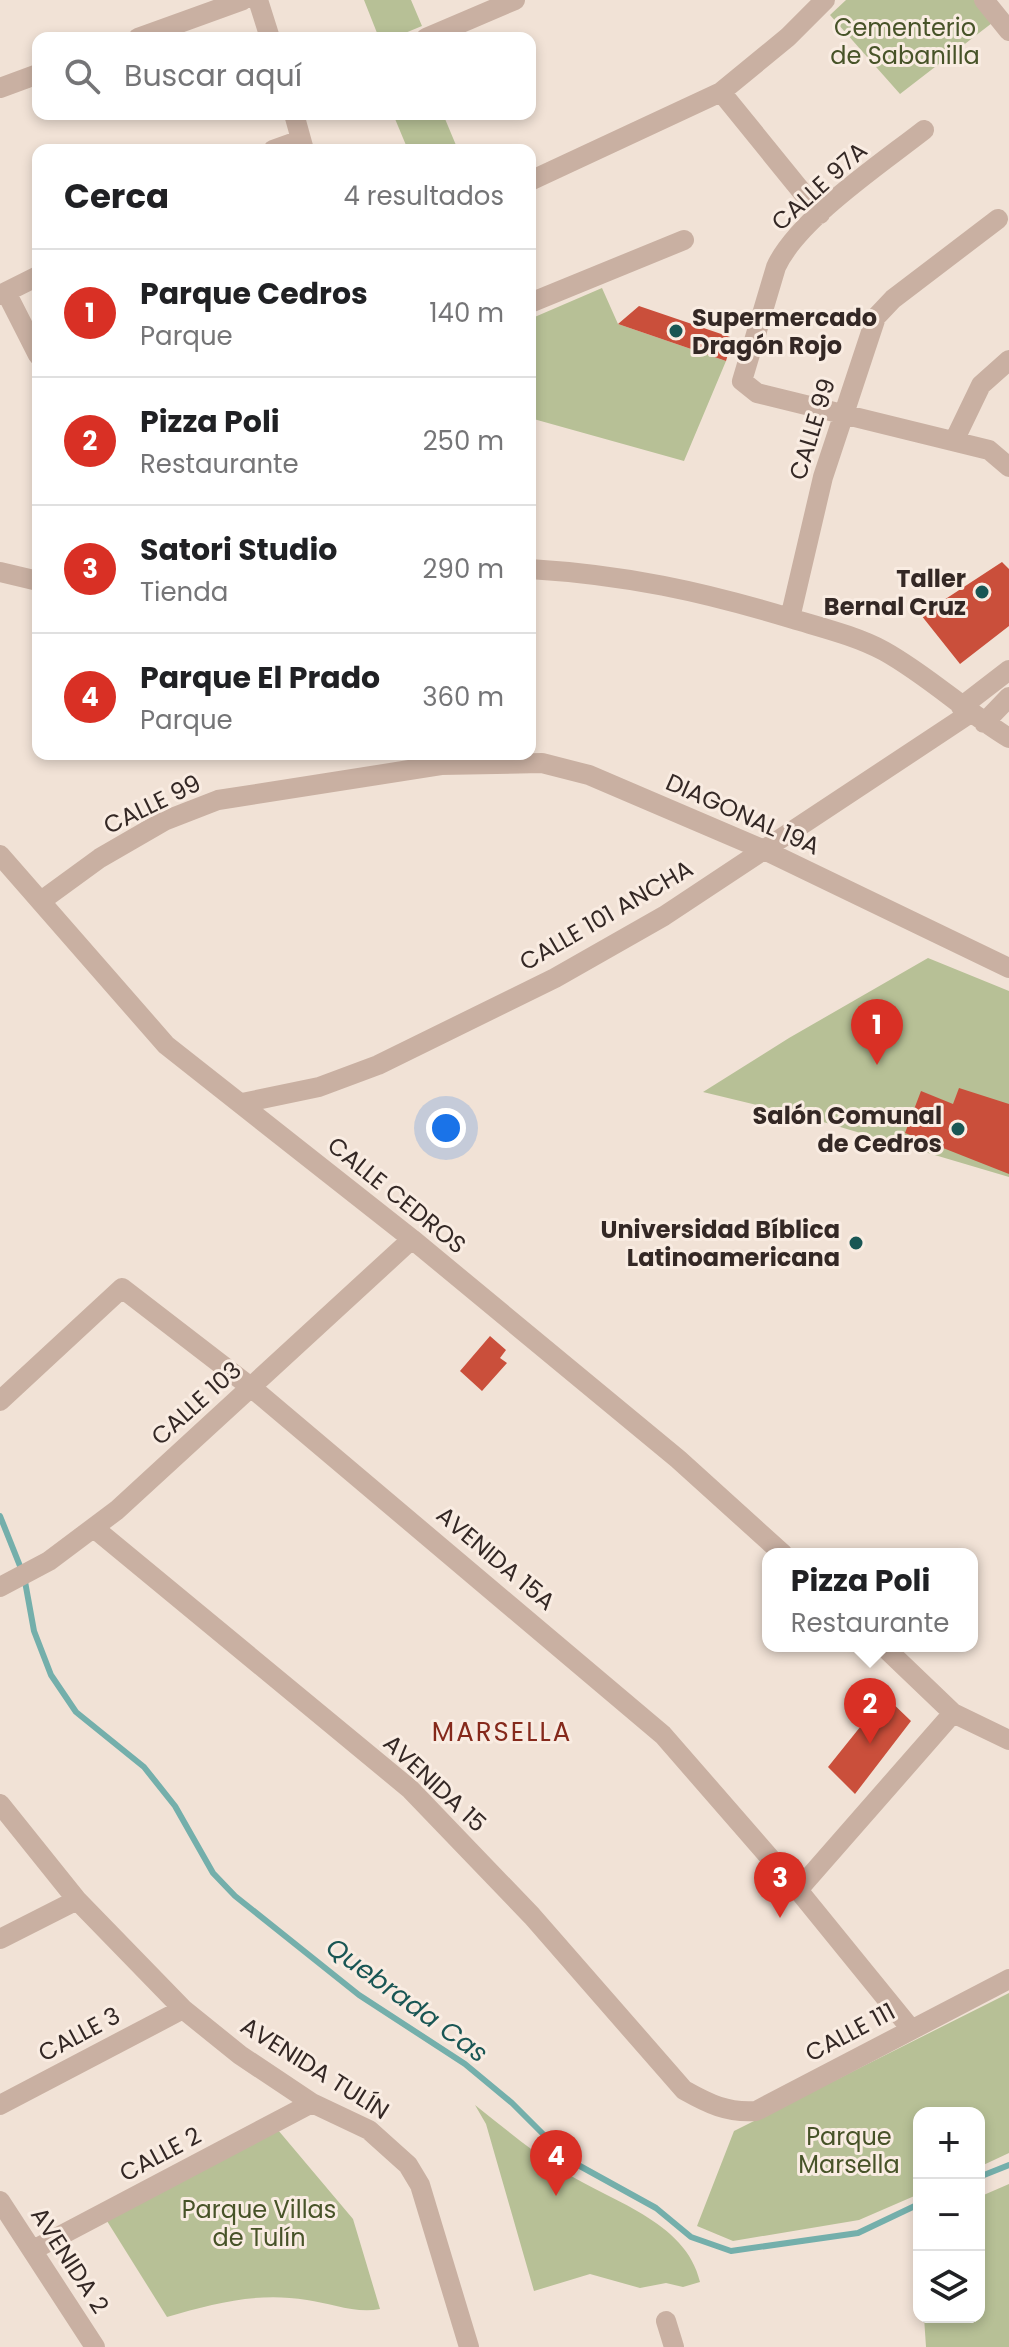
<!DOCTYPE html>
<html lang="es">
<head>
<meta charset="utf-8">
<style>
	:root { --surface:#fff; --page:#f2f2f2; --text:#202124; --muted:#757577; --line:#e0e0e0; --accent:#d93025 }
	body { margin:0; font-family:Poppins,sans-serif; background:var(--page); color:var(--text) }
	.controls { position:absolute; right:24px; bottom:24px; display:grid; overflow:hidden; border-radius:16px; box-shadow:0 4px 12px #0003 }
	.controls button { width:72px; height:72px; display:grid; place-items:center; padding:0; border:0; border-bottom:2px solid var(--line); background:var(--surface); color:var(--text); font:40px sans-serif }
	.you { position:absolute; left:446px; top:1128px; width:28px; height:28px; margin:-20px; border:6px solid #fff; border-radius:50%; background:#1a73e8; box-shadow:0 0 0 12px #1a73e833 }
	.badge { display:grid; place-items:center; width:52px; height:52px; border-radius:50%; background:var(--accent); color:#fff; font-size:26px; font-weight:700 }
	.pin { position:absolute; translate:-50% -66px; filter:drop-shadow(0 2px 4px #0008) }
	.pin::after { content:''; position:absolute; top:42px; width:28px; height:24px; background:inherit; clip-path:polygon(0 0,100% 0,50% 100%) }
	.popup { position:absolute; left:762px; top:1548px; width:216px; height:104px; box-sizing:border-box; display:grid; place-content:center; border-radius:16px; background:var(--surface); filter:drop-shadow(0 2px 6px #0005); font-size:26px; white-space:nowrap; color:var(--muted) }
	.popup b { font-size:30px; color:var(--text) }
	.popup::after { content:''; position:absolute; left:50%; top:100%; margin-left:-16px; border:16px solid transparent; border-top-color:var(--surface) }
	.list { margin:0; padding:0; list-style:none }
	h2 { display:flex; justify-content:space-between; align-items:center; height:104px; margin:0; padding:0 32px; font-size:34px }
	h2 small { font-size:26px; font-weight:400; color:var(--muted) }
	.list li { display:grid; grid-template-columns:52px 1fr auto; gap:24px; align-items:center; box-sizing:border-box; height:128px; padding:0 32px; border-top:2px solid var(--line) }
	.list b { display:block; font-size:30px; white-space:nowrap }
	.list p { margin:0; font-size:26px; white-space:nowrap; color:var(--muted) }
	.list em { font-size:26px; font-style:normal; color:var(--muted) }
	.icon { flex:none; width:44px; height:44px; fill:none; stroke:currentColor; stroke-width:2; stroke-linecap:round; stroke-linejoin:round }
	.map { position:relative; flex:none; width:1009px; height:2347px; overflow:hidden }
	.search { position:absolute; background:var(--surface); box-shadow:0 4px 12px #0003; left:32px; top:32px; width:504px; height:88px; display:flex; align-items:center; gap:20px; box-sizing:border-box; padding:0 28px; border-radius:16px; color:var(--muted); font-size:30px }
	.panel { position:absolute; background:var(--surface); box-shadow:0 4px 12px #0003; left:32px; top:144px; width:504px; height:616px; border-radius:16px }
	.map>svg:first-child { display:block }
	.green { fill:#b7c096 }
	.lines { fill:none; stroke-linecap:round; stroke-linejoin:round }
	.stream { stroke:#74afab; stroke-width:6 }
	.building { fill:#ca4f3b }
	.minor { stroke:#c9b0a2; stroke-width:20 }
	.poi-dot { fill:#195654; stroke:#f9ece2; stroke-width:3 }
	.labels { text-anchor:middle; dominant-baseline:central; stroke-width:6; stroke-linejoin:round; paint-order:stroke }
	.park-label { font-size:24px; fill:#475328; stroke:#f9ece2 }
	.street-label { font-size:24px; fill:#342825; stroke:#f9ece2 }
	.poi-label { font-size:24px; font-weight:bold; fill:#342825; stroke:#f9ece2; text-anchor:end }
	.neighbourhood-label { font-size:26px; letter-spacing:2px; fill:#85291b; stroke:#f9ece2 }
	.water-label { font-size:26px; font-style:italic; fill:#195654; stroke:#f9ece2 }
</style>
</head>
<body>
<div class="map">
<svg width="1009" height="2347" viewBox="0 0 1009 2347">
	<rect width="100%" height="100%" fill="#f1e2d6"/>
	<path class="green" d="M 364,0 L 411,0 L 422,26 L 393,38 L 379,38 Z
		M 846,0 L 974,0 L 992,23 L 900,94 L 830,15 Z
		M 393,114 L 443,114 L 458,150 L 408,150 Z
		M 602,288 L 618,324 L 726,361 L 684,461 L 530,418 L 530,319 Z
		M 928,958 L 1009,991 L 1009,1177 L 803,1116 L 703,1092 L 789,1038 Z
		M 1009,1993 L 1009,2153 L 979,2167 L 979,2113 L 919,2113 L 919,2194 L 859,2220 L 733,2241 L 697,2226 L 734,2131 Z
		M 475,2105 C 503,2127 530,2150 560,2169 C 608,2201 686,2220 700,2282 L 683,2287 L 666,2283 L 640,2288 L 590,2274 L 534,2291 L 486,2124 Z
		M 278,2130 L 353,2219 L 380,2309 C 356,2314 330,2303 307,2300 C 257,2292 215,2303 167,2317 L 107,2221 Z
		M 1009,2184 L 1009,2347 L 926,2347 L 924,2317 L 979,2317 L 979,2197 Z"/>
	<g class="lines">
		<path class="stream" d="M 0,1516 L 24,1576 L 34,1631 L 51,1675 L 76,1712 L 144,1767 L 175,1806 L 213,1873 L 235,1896 L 359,1995 L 465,2064 L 512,2103 L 569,2160 L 656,2208 L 691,2237 L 731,2251 L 858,2233 L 919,2204
			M 979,2177 L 1009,2165"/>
	</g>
	<path class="building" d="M 639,306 L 733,338 L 726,361 L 618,324 Z
		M 1002,562 L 1009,569 L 1009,626 L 960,664 L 921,615 Z
		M 959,1088 L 1009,1104 L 1009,1174 L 905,1133 L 921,1091 L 953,1104 Z
		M 490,1336 L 506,1350 L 500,1358 L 507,1363 L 482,1391 L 460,1371 Z
		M 885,1696 L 911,1721 L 855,1794 L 828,1767 Z"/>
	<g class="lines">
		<path class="minor" d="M 258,0 L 270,38
			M 984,0 L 1009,31
			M 138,38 L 243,0
			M 426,38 L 515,0
			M 0,88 L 38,74
			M 721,92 L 820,214
			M 294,114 L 304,150
			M 924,130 C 882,163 797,220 776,267 L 742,381 L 757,393 L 989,450 L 1009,467
			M 273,150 L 301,140
			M 530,181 L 721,92 L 788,37 L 825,0
			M 6,292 L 38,355
			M 0,295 L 38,276
			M 530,303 L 684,240
			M 954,441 L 981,385 L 1009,360
			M 530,569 C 626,575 701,591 793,619 C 823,628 856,636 884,651 C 929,676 966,712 1009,738
			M 0,572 L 38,581
			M 790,618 L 823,477 L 876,317 L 893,299 L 998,219
			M 961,707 L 1009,670
			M 984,723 L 1009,697
			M 0,855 L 166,1045 L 412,1239 L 678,1459 L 783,1554
			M 41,901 L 100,858 L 164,821 L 218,800 L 441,765 L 542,763 L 589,775 L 762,849 L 1009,968
			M 242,1103 L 319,1087 L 378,1065 L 555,978 L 664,916 L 969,714
			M 0,1401 L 122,1288 L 252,1388 L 663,1735 L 798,1890 L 911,2029
			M 94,1528 L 410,1789 L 532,1916 L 684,2090 C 709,2104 727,2113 756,2111 L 1009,1979
			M 0,1587 L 49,1561 L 117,1510 L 412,1239
			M 883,1646 L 953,1713 L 1009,1740
			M 0,1804 L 77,1900 L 183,2009 L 240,2055 L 312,2103 L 369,2130 L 408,2165 L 420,2185 L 469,2347
			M 798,1890 L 953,1713
			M 0,1939 L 77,1900
			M 0,2105 L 183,2009
			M 0,2201 L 95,2347
			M 33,2250 L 312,2103
			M 666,2321 L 674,2347"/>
	</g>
	<g class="poi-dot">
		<circle cx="676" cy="331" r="8"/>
		<circle cx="982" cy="592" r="8"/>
		<circle cx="958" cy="1129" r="8"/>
		<circle cx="856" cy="1243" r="8"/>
	</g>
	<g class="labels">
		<g class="park-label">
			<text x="905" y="27">Cementerio<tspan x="905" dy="28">de Sabanilla</tspan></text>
			<text x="849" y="2136">Parque<tspan x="849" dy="28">Marsella</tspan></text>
			<text x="259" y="2209">Parque Villas<tspan x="259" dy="28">de Tulín</tspan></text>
		</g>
		<g class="street-label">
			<text transform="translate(819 186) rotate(-42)">CALLE 97A</text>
			<text transform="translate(812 429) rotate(-73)">CALLE 99</text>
			<text transform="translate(152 804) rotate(-26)">CALLE 99</text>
			<text transform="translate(743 814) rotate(24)">DIAGONAL 19A</text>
			<text transform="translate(606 915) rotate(-30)">CALLE 101 ANCHA</text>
			<text transform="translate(397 1195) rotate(39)">CALLE CEDROS</text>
			<text transform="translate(196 1403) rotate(-42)">CALLE 103</text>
			<text transform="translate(496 1558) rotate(40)">AVENIDA 15A</text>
			<text transform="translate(435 1783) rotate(43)">AVENIDA 15</text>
			<text transform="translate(850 2032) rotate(-28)">CALLE 111</text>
			<text transform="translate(79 2034) rotate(-28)">CALLE 3</text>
			<text transform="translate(315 2068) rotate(32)">AVENIDA TULÍN</text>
			<text transform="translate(160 2154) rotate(-28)">CALLE 2</text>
			<text transform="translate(70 2260) rotate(57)">AVENIDA 2</text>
		</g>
		<g class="poi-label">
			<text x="692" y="317" text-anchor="start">Supermercado<tspan x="692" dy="28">Dragón Rojo</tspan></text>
			<text x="966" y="578">Taller<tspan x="966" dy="28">Bernal Cruz</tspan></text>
			<text x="942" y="1115">Salón Comunal<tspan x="942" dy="28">de Cedros</tspan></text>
			<text x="840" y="1229">Universidad Bíblica<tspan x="840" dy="28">Latinoamericana</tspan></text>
		</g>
		<g class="neighbourhood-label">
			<text x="502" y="1732">MARSELLA</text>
		</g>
		<g class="water-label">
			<text transform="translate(407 2000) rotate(36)">Quebrada Cas</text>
		</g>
	</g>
</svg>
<div class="controls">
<button>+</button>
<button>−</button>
<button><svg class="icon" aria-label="layers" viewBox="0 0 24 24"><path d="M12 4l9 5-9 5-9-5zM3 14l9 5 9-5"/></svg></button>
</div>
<div class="you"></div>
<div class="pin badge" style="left:877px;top:1065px">1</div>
<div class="pin badge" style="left:870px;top:1744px">2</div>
<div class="popup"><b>Pizza Poli</b>Restaurante</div>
<div class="pin badge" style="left:780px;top:1918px">3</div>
<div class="pin badge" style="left:556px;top:2196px">4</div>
<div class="search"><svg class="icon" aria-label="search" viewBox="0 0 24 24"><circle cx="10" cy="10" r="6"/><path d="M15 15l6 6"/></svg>Buscar aquí</div>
<section class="panel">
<h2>Cerca<small>4 resultados</small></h2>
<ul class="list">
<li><span class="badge">1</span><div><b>Parque Cedros</b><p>Parque</p></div><em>140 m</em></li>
<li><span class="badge">2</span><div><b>Pizza Poli</b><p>Restaurante</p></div><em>250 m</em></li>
<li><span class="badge">3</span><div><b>Satori Studio</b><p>Tienda</p></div><em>290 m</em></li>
<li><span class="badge">4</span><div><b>Parque El Prado</b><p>Parque</p></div><em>360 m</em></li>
</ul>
</section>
</div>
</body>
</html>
